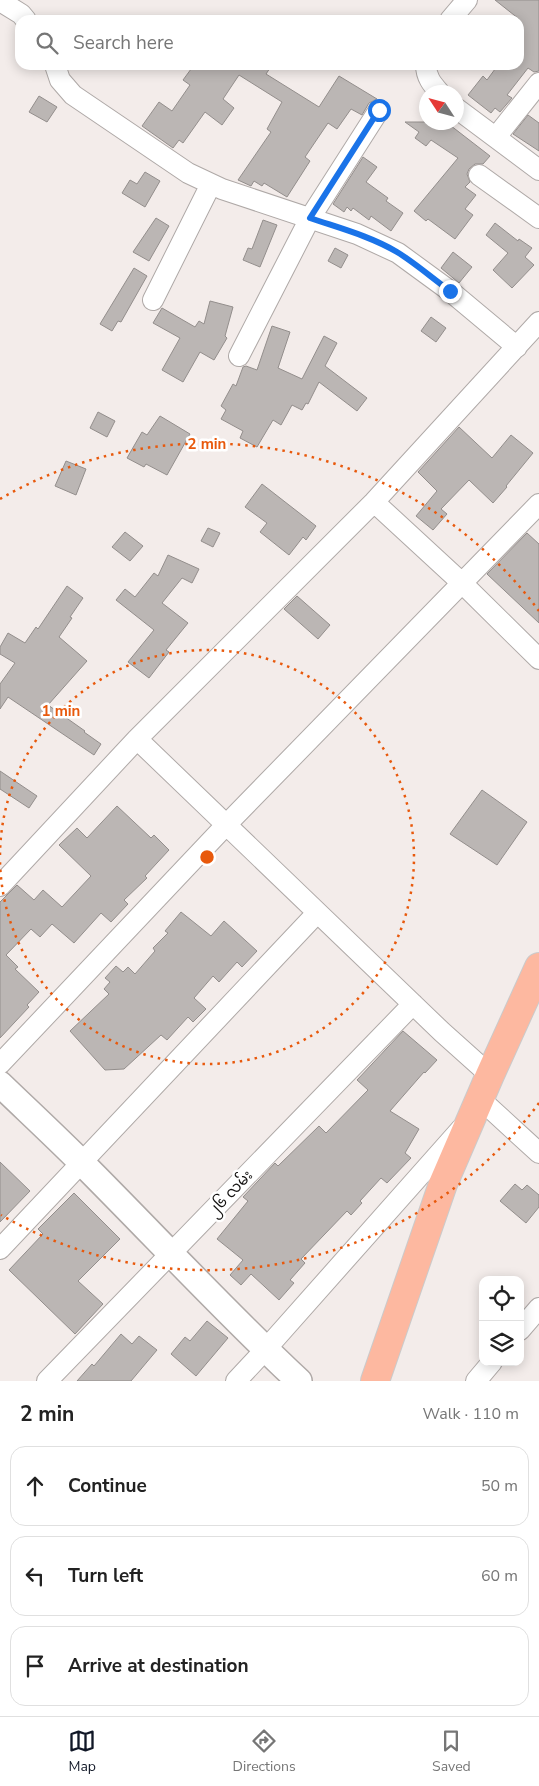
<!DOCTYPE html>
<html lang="en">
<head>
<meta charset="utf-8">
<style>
	:root { --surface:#fff; --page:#f2f2f2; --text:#222; --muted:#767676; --line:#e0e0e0; --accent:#111827 }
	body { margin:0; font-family:"Nunito Sans","Noto Sans Myanmar",sans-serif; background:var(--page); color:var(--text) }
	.controls { position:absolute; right:15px; bottom:15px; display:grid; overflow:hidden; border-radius:10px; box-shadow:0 2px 12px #0003 }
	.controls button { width:45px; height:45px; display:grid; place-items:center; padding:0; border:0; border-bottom:1px solid var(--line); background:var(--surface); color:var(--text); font:25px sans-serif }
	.compass { position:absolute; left:419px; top:85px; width:45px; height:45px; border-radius:50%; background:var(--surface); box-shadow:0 2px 12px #0003; rotate:306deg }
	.stop { position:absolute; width:15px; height:15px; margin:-11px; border:4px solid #1a73e8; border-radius:50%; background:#fff }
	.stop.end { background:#1a73e8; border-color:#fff; box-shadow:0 1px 5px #0008 }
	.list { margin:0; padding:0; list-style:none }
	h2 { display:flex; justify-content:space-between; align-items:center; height:65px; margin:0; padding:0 20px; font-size:21px }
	h2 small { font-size:16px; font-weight:400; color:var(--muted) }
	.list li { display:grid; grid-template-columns:32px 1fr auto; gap:15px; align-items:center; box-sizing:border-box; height:80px; margin:0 10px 10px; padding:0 10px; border:1px solid var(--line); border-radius:15px }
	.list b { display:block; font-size:19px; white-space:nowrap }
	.list em { font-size:16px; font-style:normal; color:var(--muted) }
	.icon { flex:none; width:28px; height:28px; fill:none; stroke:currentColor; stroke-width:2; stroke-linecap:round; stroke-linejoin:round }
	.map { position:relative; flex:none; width:539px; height:1381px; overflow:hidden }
	.search { position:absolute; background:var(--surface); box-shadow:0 2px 12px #0003; left:15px; right:15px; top:15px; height:55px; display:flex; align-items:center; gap:12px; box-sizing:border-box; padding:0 18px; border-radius:15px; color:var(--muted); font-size:19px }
	.sheet { height:335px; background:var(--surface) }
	nav { display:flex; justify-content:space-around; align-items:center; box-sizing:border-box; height:70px; border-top:1px solid var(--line); background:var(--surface); font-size:14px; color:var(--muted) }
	nav a { display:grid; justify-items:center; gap:2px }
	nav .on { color:var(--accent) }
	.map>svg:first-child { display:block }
	.building { fill:#bbb6b4; stroke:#938e8c }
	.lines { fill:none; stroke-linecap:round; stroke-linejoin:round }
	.minor-casing { stroke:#afa9a7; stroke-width:22 }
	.tertiary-casing { stroke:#afa9a7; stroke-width:28 }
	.primary-casing { stroke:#cbcaca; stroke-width:30 }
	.minor { stroke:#fff; stroke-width:20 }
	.tertiary { stroke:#fff; stroke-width:25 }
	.primary { stroke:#fdb8a0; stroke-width:28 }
	.route { stroke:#1a73e8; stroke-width:6 }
	.ring { fill:none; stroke:#e8590c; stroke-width:2.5; stroke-dasharray:2.5 5 }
	.labels { text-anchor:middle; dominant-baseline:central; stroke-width:5; stroke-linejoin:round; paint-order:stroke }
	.street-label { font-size:15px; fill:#110f0e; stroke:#fff }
	.centre { fill:#e8590c; stroke:#fff; stroke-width:2.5 }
	.ring-label { font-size:15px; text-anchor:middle; font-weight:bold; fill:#e8590c; stroke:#fff; stroke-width:5; stroke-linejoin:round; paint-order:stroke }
</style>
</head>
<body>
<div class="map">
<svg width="539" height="1381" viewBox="0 0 539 1381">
	<rect width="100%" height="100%" fill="#f3ecea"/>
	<path class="building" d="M 495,0 L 539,0 L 539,71 L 534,72 L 528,68 L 507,95 L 512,98 L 500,112 L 495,108 L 491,113 L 468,95 L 483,76 L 487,80 L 498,65 L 519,65 L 519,19 Z
		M 194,65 L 272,65 L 266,74 L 319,107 L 339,76 L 377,99 L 369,103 L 362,115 L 351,109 L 337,129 L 328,123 L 305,157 L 310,161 L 287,197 L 264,183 L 262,186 L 254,181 L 251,186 L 238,180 L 271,132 L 267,129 L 282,102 L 239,75 L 223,99 L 234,108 L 222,125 L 205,112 L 183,143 L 179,140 L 173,148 L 142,126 L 159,102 L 172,111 L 190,85 L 183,80 Z
		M 39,96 L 57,107 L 47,122 L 29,112 Z
		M 528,115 L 539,123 L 539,151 L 513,134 Z
		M 405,122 L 446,122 L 490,156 L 483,164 L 475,164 L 469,169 L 467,174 L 470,182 L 465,187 L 476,195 L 465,209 L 473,215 L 455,239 L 428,219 L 426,221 L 414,211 L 458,158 L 431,140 L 426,146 L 415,138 L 419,132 Z
		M 363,157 L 377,167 L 366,182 L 388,198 L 386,201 L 403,213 L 391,231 L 371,216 L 369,220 L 353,208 L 351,211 L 347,207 L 344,212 L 333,204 Z
		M 145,172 L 160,181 L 145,207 L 122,193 L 130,180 L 137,184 Z
		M 156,218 L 169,226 L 149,261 L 133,252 Z
		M 263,220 L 277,225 L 260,267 L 243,260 L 248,248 L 252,249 Z
		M 495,223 L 518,241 L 519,239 L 532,248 L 525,257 L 534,265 L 512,288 L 493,270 L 508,253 L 486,235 Z
		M 335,248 L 348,255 L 341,268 L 328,261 Z
		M 453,252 L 472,267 L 459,283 L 441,268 Z
		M 134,268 L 147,276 L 121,322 L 118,321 L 112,331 L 100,324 Z
		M 210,301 L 233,307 L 225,336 L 227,338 L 214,360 L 200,352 L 183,382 L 162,370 L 180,338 L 153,323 L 162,308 L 195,327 L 199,321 L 204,324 Z
		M 431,317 L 446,328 L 436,342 L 421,331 Z
		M 272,326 L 290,332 L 278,368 L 302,379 L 324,336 L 337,343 L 325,366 L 367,398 L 357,411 L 319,382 L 308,404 L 306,403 L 302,410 L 292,405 L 281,425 L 273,420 L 257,447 L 240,438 L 243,431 L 221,419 L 226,410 L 221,406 L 233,384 L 236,386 L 243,367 L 246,366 L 257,370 Z
		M 98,412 L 115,421 L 107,437 L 90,428 Z
		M 160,416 L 190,434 L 167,475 L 146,464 L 144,467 L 127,458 L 142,432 L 147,435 Z
		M 459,427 L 492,458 L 511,435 L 533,453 L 506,486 L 507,487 L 493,503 L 469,480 L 441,509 L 447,514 L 433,530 L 416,516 L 437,491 L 418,472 Z
		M 66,461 L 86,469 L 76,495 L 55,486 Z
		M 262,484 L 316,526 L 306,540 L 303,537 L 289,555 L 260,532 L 267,523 L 245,507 Z
		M 208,528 L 220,533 L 213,547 L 201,541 Z
		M 125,532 L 143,546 L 130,561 L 112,547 Z
		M 527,533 L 539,544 L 539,623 L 487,574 Z
		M 168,555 L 199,569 L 192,583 L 182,578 L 162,603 L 188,623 L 166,650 L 169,652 L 149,678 L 128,662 L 154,630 L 116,600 L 125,589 L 135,597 L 154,573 L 158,576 Z
		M 67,586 L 83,598 L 70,617 L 72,618 L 59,637 L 87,661 L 48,705 L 85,731 L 84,732 L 101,744 L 94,755 L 8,697 L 0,709 L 0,684 L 15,663 L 0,654 L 0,647 L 8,633 L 25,643 L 36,627 L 38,629 Z
		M 297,596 L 330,625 L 318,639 L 284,609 Z
		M 0,771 L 37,796 L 29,808 L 0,789 Z
		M 482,790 L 527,822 L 497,865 L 450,834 Z
		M 117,806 L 151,838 L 154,835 L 169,850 L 145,876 L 147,878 L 124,900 L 128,904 L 111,922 L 101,913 L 74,943 L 52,924 L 40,937 L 31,929 L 6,955 L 18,967 L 15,969 L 39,992 L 27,1005 L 29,1007 L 0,1038 L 0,902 L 17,885 L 34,900 L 43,890 L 62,907 L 91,876 L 59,845 L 77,828 L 87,838 Z
		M 181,912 L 211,936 L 224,921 L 257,951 L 242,967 L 237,962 L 219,982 L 213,976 L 194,998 L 206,1009 L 193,1022 L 188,1017 L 167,1040 L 161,1035 L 124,1069 L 105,1070 L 70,1031 L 109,994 L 104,989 L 110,982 L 105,978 L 116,966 L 123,972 L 128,967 L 135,974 L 155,951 L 153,948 L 168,933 L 165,931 Z
		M 403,1031 L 437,1060 L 425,1073 L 424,1072 L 390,1111 L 419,1129 L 405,1153 L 411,1158 L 387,1183 L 381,1178 L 360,1201 L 362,1203 L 351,1215 L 347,1211 L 301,1259 L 305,1263 L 290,1280 L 294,1283 L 279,1300 L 251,1274 L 241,1285 L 230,1275 L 243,1260 L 217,1239 L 248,1201 L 243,1197 L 275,1163 L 278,1166 L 319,1126 L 326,1133 L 368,1090 L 357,1080 Z
		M 0,1162 L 30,1191 L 0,1222 Z
		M 515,1184 L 522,1190 L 527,1185 L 539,1195 L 539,1207 L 526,1223 L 500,1201 Z
		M 74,1193 L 120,1239 L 78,1281 L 103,1304 L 75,1334 L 9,1270 L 43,1234 L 38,1229 Z
		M 207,1321 L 228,1338 L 196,1376 L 171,1354 L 185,1337 L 190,1341 Z
		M 121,1334 L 132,1344 L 139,1336 L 157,1350 L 131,1381 L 77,1381 L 92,1364 L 94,1366 Z"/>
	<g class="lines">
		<defs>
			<path id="minor" d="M 0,1 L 21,14 L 26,20
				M 450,20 L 467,0
				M 55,65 L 60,80 L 73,95 L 188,173 L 222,189 L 357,234 L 398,253 L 450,291 L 517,347
				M 426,65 C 426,77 432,84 439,92
				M 456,108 L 539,170
				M 496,137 L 539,83
				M 479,175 L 539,218
				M 153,300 L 211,184
				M 239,356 L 310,218 L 379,110
				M 374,502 L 463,584 L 539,659
				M 137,739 L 442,1032 L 490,1075
				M 0,886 L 137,739 L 374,502 L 539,322
				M 0,1064 L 226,825 L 539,504
				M 479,1098 L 539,1153
				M 0,1249 L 317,913
				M 520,1330 L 539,1308
				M 47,1381 L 413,1004
				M 236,1381 L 265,1350 L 461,1129
				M 476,1381 L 492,1362"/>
			<path id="tertiary" d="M 0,1084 C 27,1110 55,1136 82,1163 C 154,1235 224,1311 299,1381"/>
			<path id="primary" d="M 375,1381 L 443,1184 L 490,1075 L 539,967"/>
		</defs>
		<use href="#minor" class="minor-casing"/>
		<use href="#tertiary" class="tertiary-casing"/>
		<use href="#primary" class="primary-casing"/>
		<use href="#minor" class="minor"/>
		<use href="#tertiary" class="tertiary"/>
		<use href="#primary" class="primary"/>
	</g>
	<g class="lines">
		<path class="route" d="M 379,110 L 310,218 C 339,228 370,236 397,252 C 415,263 432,278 450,291"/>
	</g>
	<g class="ring">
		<path d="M0 855A207 207 0 1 1 0 859"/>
		<path d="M539 1103A413 413 0 0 1 1 1215M0 499A413 413 0 0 1 539 611"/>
	</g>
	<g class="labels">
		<g class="street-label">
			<text transform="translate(230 1193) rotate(-46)">၂၆ လမ်း</text>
		</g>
	</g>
	<circle cx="207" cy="857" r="8" class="centre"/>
	<g class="ring-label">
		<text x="207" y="449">2 min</text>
		<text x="61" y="716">1 min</text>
	</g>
</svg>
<div class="controls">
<button><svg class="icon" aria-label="locate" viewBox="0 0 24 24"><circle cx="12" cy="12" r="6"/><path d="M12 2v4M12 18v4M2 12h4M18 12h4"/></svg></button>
<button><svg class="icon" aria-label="layers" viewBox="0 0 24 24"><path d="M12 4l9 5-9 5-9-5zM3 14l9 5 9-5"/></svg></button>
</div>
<svg class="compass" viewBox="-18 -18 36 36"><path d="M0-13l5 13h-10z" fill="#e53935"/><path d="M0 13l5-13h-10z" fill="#767676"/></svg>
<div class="stop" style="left:379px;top:110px"></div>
<div class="stop end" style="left:450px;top:291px"></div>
<div class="search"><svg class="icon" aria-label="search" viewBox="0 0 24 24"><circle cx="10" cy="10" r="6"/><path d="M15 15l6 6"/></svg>Search here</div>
</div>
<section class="sheet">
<h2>2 min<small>Walk · 110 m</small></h2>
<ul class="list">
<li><svg class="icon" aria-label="ahead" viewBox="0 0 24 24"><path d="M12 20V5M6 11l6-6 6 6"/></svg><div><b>Continue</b></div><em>50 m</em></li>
<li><svg class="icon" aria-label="left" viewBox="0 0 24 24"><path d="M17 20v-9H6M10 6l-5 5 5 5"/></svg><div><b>Turn left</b></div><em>60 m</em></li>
<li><svg class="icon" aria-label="arrive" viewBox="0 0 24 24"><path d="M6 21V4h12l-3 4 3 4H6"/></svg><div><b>Arrive at destination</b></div></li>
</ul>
</section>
<nav>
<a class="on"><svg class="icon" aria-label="map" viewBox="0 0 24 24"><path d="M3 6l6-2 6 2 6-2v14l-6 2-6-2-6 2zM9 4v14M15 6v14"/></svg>Map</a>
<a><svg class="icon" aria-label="directions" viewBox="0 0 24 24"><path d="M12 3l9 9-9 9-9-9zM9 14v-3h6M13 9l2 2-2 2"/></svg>Directions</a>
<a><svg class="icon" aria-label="saved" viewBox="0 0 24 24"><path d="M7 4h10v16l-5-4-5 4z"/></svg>Saved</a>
</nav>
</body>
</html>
